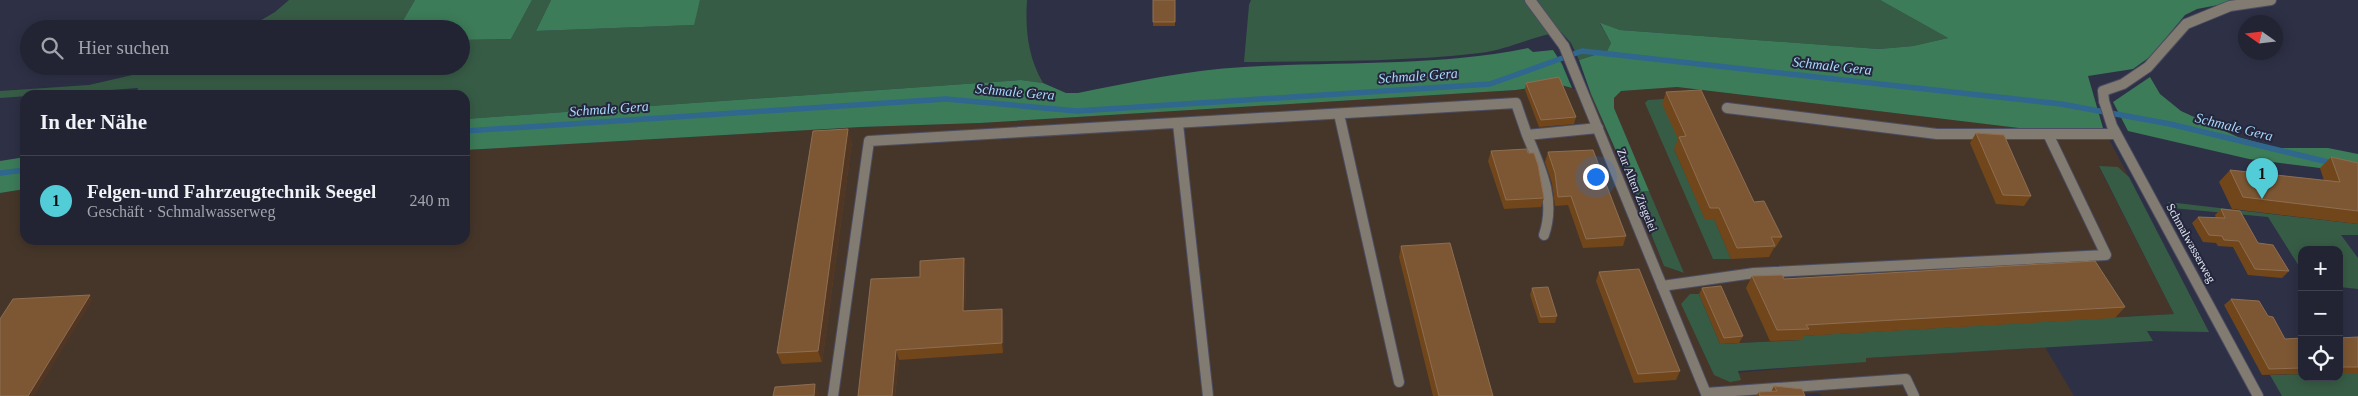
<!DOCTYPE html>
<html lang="de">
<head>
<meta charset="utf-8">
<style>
	:root { --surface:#222434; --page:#2e3040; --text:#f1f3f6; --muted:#a2a4ac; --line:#3f414f; --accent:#52ccd6 }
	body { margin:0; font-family:Georgia,serif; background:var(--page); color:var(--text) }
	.controls { position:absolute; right:15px; bottom:15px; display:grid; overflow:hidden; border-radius:10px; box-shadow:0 2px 12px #0003 }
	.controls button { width:45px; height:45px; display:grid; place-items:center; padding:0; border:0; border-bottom:1px solid var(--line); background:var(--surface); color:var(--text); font:25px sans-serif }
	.compass { position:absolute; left:2238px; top:15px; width:45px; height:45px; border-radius:50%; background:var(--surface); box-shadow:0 2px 12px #0003; rotate:284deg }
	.you { position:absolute; left:1595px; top:176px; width:18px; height:18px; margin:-12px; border:4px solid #fff; border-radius:50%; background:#1a73e8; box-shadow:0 0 0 8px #1a73e833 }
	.badge { display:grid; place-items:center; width:32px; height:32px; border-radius:50%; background:var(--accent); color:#111; font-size:16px; font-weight:700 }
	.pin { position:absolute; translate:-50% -41px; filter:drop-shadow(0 1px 2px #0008) }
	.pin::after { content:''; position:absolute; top:26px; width:18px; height:15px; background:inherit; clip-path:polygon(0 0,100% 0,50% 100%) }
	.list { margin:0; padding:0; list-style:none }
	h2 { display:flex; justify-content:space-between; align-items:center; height:65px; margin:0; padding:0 20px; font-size:21px }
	h2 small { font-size:16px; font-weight:400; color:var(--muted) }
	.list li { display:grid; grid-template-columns:32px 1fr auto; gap:15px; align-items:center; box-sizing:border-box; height:90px; padding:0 20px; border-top:1px solid var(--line) }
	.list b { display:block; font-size:19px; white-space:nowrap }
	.list p { margin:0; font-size:16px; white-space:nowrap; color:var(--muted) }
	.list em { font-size:16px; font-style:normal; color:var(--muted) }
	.icon { flex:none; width:28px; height:28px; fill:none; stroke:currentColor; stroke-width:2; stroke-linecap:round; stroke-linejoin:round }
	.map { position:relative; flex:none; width:2358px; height:396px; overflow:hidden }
	.search { position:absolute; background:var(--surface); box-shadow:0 2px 12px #0003; left:20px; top:20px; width:450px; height:55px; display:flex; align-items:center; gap:12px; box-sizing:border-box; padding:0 18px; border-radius:28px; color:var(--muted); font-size:19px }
	.panel { position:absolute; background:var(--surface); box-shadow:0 2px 12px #0003; left:20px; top:90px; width:450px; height:155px; border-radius:15px }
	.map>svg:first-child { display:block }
	.industrial { fill:#46362a }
	.green { fill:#375c46 }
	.forest { fill:#3d7c59 }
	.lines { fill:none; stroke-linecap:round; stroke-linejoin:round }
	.stream { stroke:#2f678e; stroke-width:5.5 }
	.service-casing { stroke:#4b4d62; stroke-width:12 }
	.minor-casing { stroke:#4b4d62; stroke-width:12 }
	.service { stroke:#827b71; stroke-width:10 }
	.minor { stroke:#827b71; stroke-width:10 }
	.wall { fill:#71461b }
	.shaded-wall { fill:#513623 }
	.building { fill:#7d5733; stroke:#8e6e51 }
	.labels { text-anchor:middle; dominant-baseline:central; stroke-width:4; stroke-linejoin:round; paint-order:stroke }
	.street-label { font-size:12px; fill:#e5e7f5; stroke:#24263b }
	.water-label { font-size:14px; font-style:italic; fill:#aad9fd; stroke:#24263b }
</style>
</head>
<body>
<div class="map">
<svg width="2358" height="396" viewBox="0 0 2358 396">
	<rect width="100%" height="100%" fill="#2e3046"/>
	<path class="industrial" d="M 1557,84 L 1591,94 L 1664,266 L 1683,273 L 1614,108 L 1614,98 L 1621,91 L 1677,87 L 2019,128 L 2103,128 L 2129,177 L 2118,167 L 2099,167 L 2174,314 L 1800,336 L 1802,340 L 1720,344 L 1699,294 L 1681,304 L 1714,375 L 1866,361 L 1865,358 L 2045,347 L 2074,396 L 1822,396 L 1818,393 L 1775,396 L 0,396 L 0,193 L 25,189 L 25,240 L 465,240 L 465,150 L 861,127 L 980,123 L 1516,90 Z"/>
	<path class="green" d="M 289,0 L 415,0 L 398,29 L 246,29 L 275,12 Z
		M 532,0 L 551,0 L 536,31 L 693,25 L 700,0 L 1027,0 C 1025,30 1028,57 1043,83 L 1020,80 L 465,119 L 465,95 L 136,95 L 138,88 L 0,98 L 0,91 L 89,85 L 171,66 L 461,66 L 461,40 L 511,39 Z
		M 1251,0 L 1880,0 L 1948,38 L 1913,46 L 1879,49 L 1620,30 L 1600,24 L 1611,43 L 1607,51 L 1579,60 L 1571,43 L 1561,32 C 1534,35 1508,50 1480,53 C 1402,62 1323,61 1244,62 L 1249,5 Z
		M 1682,98 L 1681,148 L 1674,149 L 1705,219 L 1714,219 L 1731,259 L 1713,259 L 1645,103 L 1648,100 Z
		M 2099,166 L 2118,167 L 2129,177 L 2209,332 L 2147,331 L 2153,341 L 1866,358 L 1866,362 L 1738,371 L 1741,380 L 1730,382 L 1714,375 L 1681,304 L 1690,294 L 1699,294 L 1720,344 L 1801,340 L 1800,336 L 2174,314 Z
		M 1649,191 L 1684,273 L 1664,266 L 1634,192 Z
		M 2168,202 L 2358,224 L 2358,235 L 2341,235 L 2358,258 L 2358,289 L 2339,287 L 2339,250 L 2302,250 L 2302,271 L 2268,217 L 2172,208 Z
		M 2339,373 L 2358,373 L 2358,396 L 2282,396 L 2270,375 L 2302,374 L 2302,377 L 2339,377 Z"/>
	<path class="forest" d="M 415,0 L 532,0 L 511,39 L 461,40 L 461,29 L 398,29 Z
		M 551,0 L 700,0 L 694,25 L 536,31 Z
		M 1880,0 L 2244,0 L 2197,9 L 2185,15 L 2151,56 L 2133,69 L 2088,76 L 2103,128 L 2019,128 L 1677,87 L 1621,91 L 1614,98 L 1614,108 L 1649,191 L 1634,192 L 1591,94 L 1579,60 L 1607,51 L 1611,43 L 1600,23 L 1620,30 L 1879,49 L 1913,46 L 1948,38 Z
		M 1528,48 L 1533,52 L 1553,50 L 1562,64 L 1572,88 L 1557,84 L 1516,90 L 980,123 L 861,127 L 465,150 L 465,119 L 1021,80 L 1043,83 L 1066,93 L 1078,93 C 1133,82 1188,70 1244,67 C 1339,61 1434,67 1528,48 Z
		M 2150,77 L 2160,94 L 2181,111 L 2238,137 L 2278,148 L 2328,148 L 2358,154 L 2358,178 L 2320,168 L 2249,159 L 2128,131 L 2113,102 Z
		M 25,157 L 25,189 L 0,193 L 0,161 Z"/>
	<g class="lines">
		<path class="stream" d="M 465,131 L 946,99 L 1077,111 L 1490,84 L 1582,51 L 2061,104 L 2170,124 L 2332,163
			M 0,173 L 25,170"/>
		<defs>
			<path id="service" d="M 1530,0 L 1564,46
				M 2104,101 L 2103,91 L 2123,84 L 2148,67 L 2186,24 L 2230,6 L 2271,0
				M 1339,114 L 1399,382
				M 1178,124 L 1208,396
				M 2048,134 L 2116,134
				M 1527,135 C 1541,169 1556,199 1544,235
				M 1662,286 L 1754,273 L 2106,255 L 2048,134 L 1937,134 L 1727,108
				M 1706,393 L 1906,379 L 1914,396
				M 833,396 L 869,141 L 1516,103 L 1527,135 L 1598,128"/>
			<path id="minor" d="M 1564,46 L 1707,396
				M 2104,101 L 2112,126 L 2258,396"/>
		</defs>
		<use href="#service" class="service-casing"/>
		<use href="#minor" class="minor-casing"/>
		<use href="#service" class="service"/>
		<use href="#minor" class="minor"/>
	</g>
	<path class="wall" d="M 1153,0 L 1175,0 L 1175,26 L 1153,26 Z
		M 1526,83 L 1576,117 L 1574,124 L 1539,127 L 1525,90 Z
		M 1666,92 L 1782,237 L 1775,248 L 1774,248 L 1769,257 L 1731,259 L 1714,219 L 1705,220 L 1674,149 L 1678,139 L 1662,104 Z
		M 1976,133 L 2031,196 L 2024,206 L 1996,204 L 1970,143 Z
		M 852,141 L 822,362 L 782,364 L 777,353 Z
		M 1491,151 L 1544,198 L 1541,207 L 1504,209 L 1488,161 Z
		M 1548,152 L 1626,236 L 1623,246 L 1583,248 L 1568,205 L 1555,206 L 1552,183 L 1545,162 Z
		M 2331,157 L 2358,163 L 2358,224 L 2232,209 L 2219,182 L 2230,170 L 2324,181 L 2320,168 Z
		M 2221,209 L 2258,243 L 2289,271 L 2282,278 L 2248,275 L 2233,247 L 2218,246 L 2216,243 L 2203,242 L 2192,223 L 2198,217 L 2216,218 L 2215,215 Z
		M 1401,246 L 1493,396 L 1433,396 L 1399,257 Z
		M 964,258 L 966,268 L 965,311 L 1004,319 L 1003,353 L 899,360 L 895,396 L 858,396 L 920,277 Z
		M 1599,272 L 1680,371 L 1676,380 L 1634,383 L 1596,281 Z
		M 1752,276 L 1784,279 L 2125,307 L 2115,318 L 1804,336 L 1802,340 L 1770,341 L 1746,288 Z
		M 1532,288 L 1557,316 L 1555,323 L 1539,323 L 1530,295 Z
		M 1702,288 L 1743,336 L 1739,343 L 1720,344 L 1699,294 Z
		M 2231,299 L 2268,316 L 2285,339 L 2302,338 L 2302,374 L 2262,375 L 2224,305 Z
		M 2358,337 L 2358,373 L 2339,373 L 2339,338 Z
		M 1774,386 L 1805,396 L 1756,396 L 1759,392 L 1771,392 Z"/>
	<path class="shaded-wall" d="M 848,129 L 852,141 L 822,362 L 818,351 Z
		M 964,258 L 966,268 L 965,321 L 963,311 Z
		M 90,295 L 93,299 L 34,396 L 28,396 Z
		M 1002,309 L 1004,319 L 1003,353 L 1002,343 Z
		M 896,350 L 899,360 L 895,396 L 892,396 Z
		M 815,384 L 819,394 L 819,396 L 814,396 Z"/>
	<path class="building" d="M 1153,0 L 1175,0 L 1175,22 L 1153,22 Z
		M 1559,77 L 1576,117 L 1541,120 L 1526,83 Z
		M 1701,90 L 1754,202 L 1764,201 L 1782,237 L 1771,237 L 1775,246 L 1737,248 L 1719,208 L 1710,208 L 1679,137 L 1686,136 L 1666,92 Z
		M 848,129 L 818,351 L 777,353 L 813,131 Z
		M 1976,133 L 2004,135 L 2031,196 L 2003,195 Z
		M 1527,149 L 1528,153 L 1534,153 L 1538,165 L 1544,198 L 1506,200 L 1491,151 Z
		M 1593,150 L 1626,236 L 1586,239 L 1571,196 L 1558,197 L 1555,173 L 1548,152 Z
		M 2331,157 L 2358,163 L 2358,211 L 2243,197 L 2230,170 L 2340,182 Z
		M 2221,209 L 2240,211 L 2258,243 L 2273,245 L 2289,271 L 2255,269 L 2239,241 L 2224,240 L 2222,236 L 2209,235 L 2198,217 L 2225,218 Z
		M 1450,243 L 1493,396 L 1439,396 L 1401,246 Z
		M 964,258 L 963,311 L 1002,309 L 1002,343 L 896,350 L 892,396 L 858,396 L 871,279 L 920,277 L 920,261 Z
		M 2095,261 L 2125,307 L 1806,325 L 1809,329 L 1777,330 L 1752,276 L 1782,275 L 1784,279 Z
		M 1639,269 L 1680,371 L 1638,374 L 1599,272 Z
		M 1721,286 L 1743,336 L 1724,338 L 1702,288 Z
		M 1548,287 L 1557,316 L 1541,317 L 1532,288 Z
		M 90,295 L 28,396 L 0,396 L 0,319 L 13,299 Z
		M 2231,299 L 2259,301 L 2268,316 L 2273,317 L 2285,339 L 2302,338 L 2302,368 L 2269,369 Z
		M 2358,337 L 2358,367 L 2339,367 L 2339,338 Z
		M 815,384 L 814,396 L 773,396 L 775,387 Z
		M 1774,386 L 1802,389 L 1805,396 L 1760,396 L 1759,392 L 1777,391 Z"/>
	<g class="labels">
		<g class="street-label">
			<text transform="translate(1637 190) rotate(68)">Zur Alten Ziegelei</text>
			<text transform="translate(2191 243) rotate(61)">Schmalwasserweg</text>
		</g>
		<g class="water-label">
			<text transform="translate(1832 66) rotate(6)">Schmale Gera</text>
			<text transform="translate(1418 76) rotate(-4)">Schmale Gera</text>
			<text transform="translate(1015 92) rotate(5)">Schmale Gera</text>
			<text transform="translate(609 109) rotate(-4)">Schmale Gera</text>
			<text transform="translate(2234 127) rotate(14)">Schmale Gera</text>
		</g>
	</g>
</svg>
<div class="controls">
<button>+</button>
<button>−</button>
<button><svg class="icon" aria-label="locate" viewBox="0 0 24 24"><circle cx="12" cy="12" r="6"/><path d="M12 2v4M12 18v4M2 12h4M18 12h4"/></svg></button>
</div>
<svg class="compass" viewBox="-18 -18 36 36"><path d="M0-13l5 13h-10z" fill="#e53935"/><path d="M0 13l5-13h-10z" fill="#a2a4ac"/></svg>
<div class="you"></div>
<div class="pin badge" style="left:2262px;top:199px">1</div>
<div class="search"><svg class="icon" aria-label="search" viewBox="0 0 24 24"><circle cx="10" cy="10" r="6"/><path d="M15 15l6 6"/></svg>Hier suchen</div>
<section class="panel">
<h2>In der Nähe<small></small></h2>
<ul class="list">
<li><span class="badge">1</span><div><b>Felgen-und Fahrzeugtechnik Seegel</b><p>Geschäft · Schmalwasserweg</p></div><em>240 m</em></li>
</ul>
</section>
</div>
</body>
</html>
